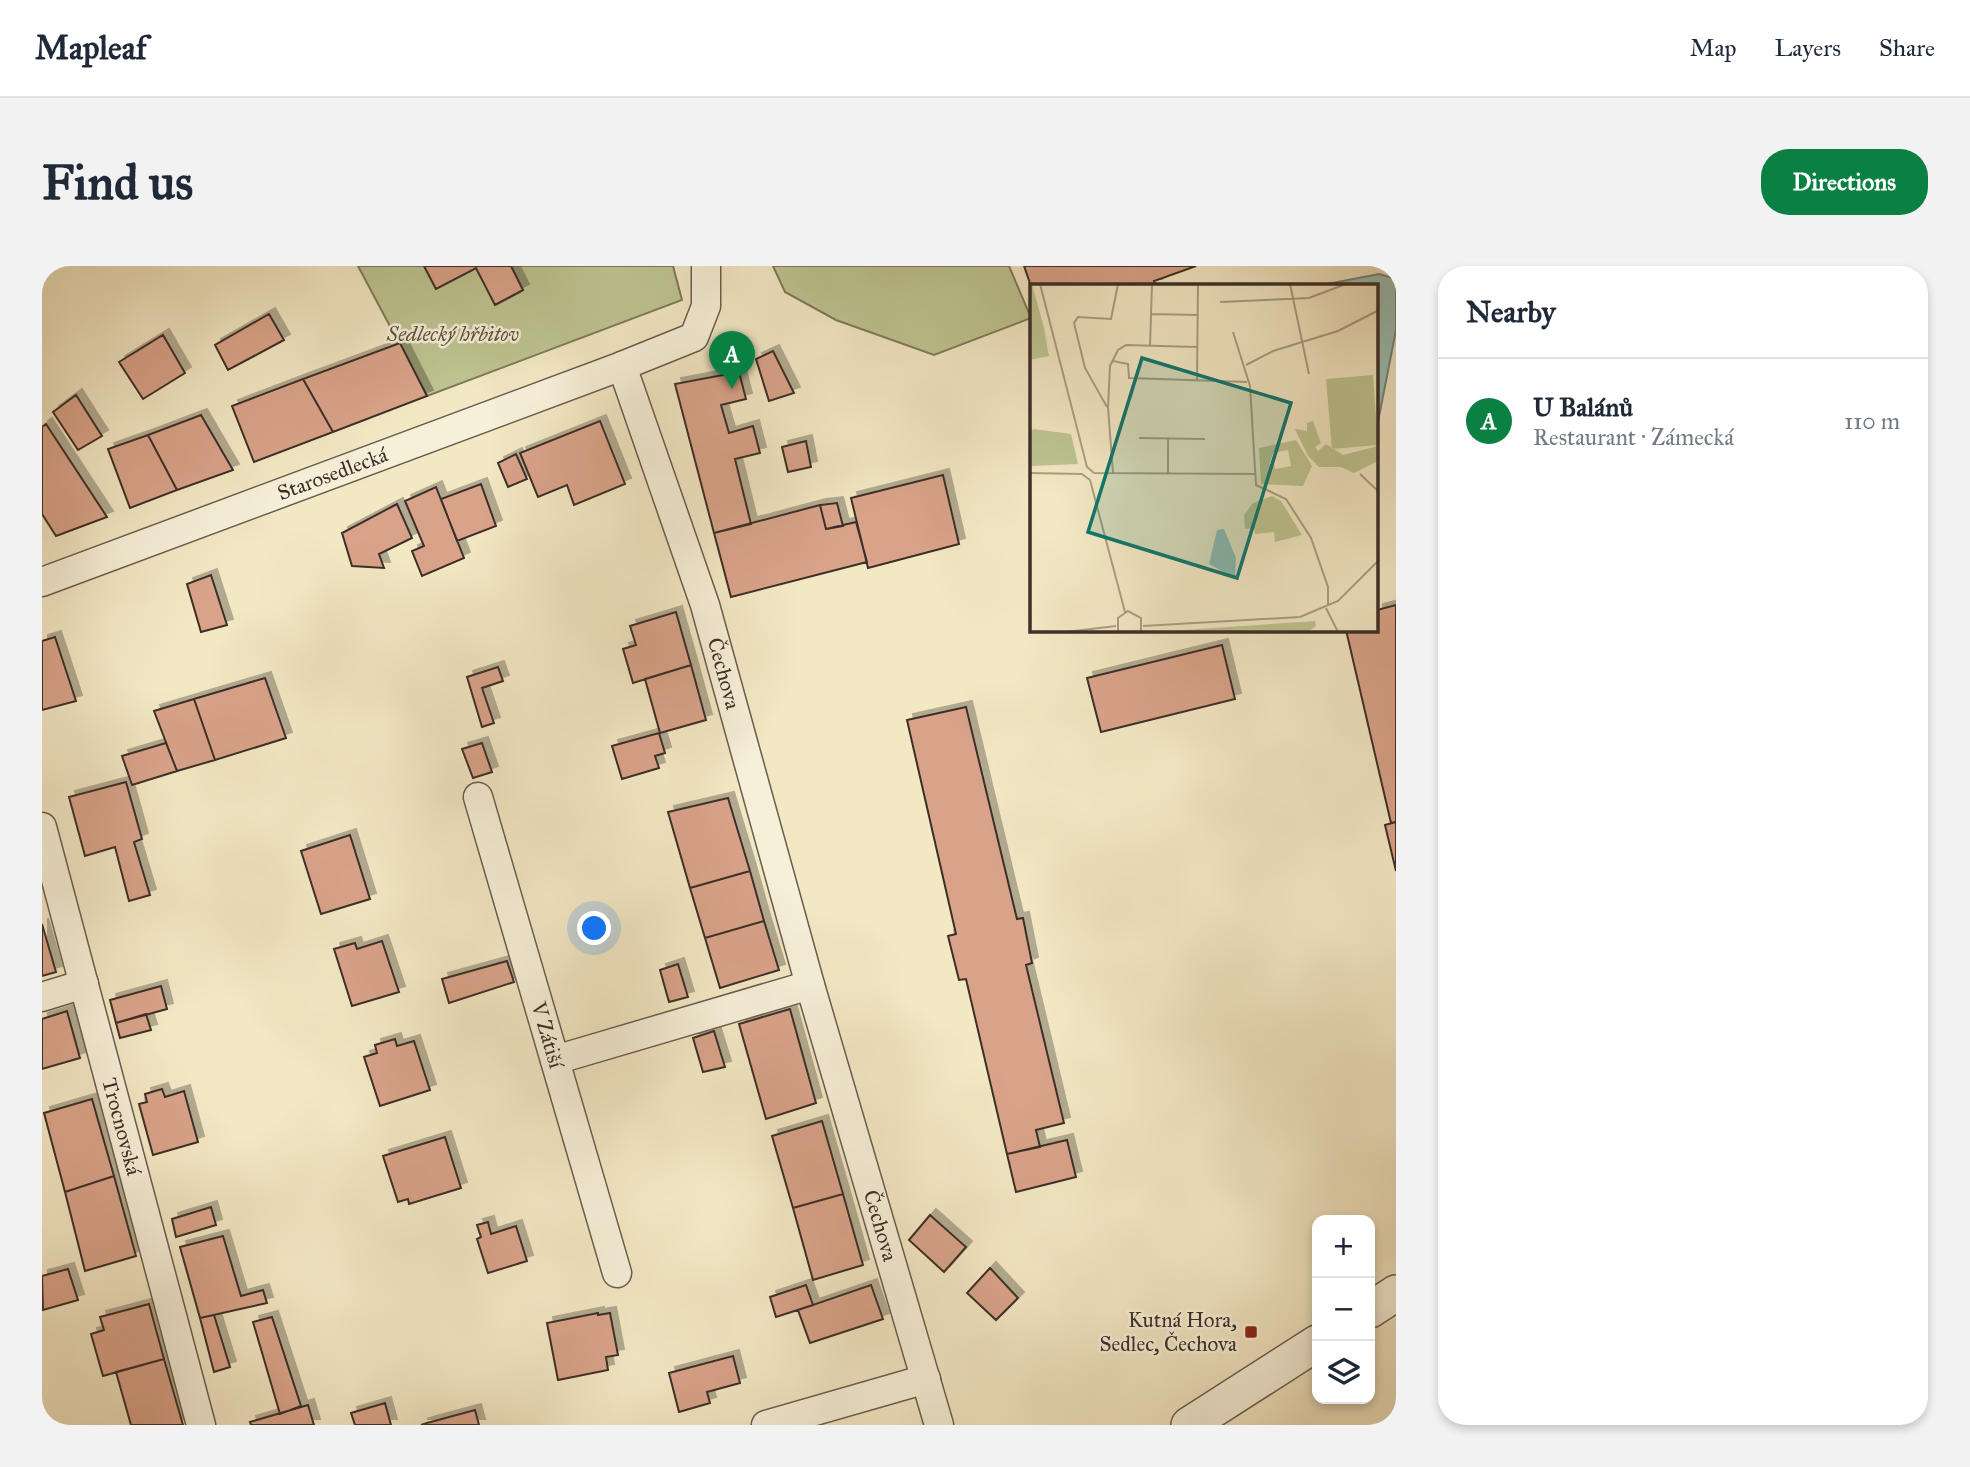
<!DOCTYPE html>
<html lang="en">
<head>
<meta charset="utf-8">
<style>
	:root { --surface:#fff; --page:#f2f2f3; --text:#1f2937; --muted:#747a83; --line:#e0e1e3; --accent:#0b8043 }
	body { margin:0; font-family:"IM FELL Great Primer",serif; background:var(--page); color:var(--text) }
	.controls { position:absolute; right:21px; bottom:21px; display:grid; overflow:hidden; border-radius:14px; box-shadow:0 4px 10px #0003 }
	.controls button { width:63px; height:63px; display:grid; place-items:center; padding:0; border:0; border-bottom:2px solid var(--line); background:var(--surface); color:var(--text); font:35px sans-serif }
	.you { position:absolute; left:553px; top:663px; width:24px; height:24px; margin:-18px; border:5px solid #fff; border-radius:50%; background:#1a73e8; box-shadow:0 0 0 10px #1a73e833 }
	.badge { display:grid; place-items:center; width:46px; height:46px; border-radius:50%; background:var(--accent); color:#fff; font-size:23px; font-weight:700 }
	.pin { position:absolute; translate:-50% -58px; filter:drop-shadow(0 2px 4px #0008) }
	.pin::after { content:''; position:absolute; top:37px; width:24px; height:21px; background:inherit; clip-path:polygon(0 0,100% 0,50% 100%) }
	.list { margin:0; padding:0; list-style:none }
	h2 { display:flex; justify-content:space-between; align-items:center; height:91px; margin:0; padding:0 28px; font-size:30px }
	h2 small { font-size:23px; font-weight:400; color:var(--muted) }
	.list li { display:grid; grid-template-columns:46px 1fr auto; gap:21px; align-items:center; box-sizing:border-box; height:126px; padding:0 28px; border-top:2px solid var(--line) }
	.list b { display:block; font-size:26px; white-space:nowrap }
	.list p { margin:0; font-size:23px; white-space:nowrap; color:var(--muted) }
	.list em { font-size:23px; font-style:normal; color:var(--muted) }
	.icon { flex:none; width:38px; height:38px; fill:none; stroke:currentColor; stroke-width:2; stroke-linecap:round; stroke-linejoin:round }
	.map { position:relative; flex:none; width:1354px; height:1159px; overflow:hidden; border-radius:28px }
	header { display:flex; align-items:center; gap:42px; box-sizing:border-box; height:98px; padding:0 35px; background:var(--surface); border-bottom:2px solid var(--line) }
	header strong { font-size:33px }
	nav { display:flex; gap:38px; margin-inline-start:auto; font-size:24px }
	.intro { display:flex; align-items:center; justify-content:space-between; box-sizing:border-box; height:168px; padding:0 42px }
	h1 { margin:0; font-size:49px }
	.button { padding:18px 32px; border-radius:28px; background:var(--accent); color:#fff; font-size:24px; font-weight:700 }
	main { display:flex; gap:42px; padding:0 42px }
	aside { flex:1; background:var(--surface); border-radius:28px; box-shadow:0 4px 10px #0003 }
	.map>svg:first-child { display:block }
	.green { fill:#bec592; stroke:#7e7a5e; stroke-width:2 }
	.water { fill:#9bc0b7; stroke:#75867e; stroke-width:2 }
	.building { fill:#d9a389; stroke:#3d2f29; stroke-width:2; filter:url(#shadow) }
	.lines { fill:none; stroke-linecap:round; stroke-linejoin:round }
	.minor-casing { stroke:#6a5d50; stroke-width:31 }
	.tertiary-casing { stroke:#6a5d50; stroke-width:38 }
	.minor { stroke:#f7f0d9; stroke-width:28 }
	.tertiary { stroke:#f7f0d9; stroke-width:35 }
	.poi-dot { fill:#8f2418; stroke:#f7f0d9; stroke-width:2.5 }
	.labels { text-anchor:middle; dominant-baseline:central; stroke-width:5; stroke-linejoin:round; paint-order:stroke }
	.park-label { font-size:21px; font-style:italic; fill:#5d5443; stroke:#f7f0d9 }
	.street-label { font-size:21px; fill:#3d2f29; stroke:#f7f0d9 }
	.poi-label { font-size:21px; fill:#3d2f29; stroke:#f7f0d9; text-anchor:end }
	.inset-road { fill:none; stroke:#aa9e86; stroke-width:2 }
	.view { fill:#0f766e; fill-opacity:0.15; stroke:#0f766e; stroke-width:3.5 }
	.inset-edge { fill:none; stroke:#3d2f29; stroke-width:3.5 }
</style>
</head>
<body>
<header>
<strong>Mapleaf</strong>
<nav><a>Map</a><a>Layers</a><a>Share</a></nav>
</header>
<div class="intro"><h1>Find us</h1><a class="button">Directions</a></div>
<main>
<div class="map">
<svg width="1354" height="1159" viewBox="0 0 1354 1159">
	<defs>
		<filter id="shadow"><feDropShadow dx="6" dy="-6" stdDeviation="0" flood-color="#0004"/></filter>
	</defs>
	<rect width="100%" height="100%" fill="#f3e8c4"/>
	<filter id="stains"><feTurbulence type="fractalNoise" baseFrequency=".00286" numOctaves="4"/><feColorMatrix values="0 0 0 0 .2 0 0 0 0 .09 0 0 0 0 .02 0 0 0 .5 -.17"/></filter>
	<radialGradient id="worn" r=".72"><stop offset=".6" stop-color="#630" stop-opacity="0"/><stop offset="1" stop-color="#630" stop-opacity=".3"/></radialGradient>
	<path class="green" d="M 316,0 L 382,0 L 394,23 L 434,2 L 454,39 L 481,24 L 469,0 L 631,0 L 640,34 L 385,130 Z
		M 731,0 L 967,0 L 989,52 L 892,89 L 794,54 L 743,26 Z"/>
	<path class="water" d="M 1337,8 L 1354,13 L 1354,64 L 1335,161 L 1335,19 L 1280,19 Z"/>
	<path class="building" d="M 382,0 L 469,0 L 481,24 L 453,39 L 434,2 L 394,23 Z
		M 982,0 L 1154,0 L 1112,15 L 1114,19 L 990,19 L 990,23 Z
		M 227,48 L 242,74 L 186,104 L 173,79 Z
		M 121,69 L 143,107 L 101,133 L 77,96 Z
		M 358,77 L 385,130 L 291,166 L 261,113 Z
		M 731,85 L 752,127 L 727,135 L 714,93 Z
		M 697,106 L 704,133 L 679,139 L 687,167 L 711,160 L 718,187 L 693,193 L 709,258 L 672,267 L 633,118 Z
		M 261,113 L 291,166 L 212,196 L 190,140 Z
		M 34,129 L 60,170 L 36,184 L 11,146 Z
		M 159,149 L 191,204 L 135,224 L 106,169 Z
		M 558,155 L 583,218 L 532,239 L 525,219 L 496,231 L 478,187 Z
		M 4,158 L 65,251 L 14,270 L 0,248 L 0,161 Z
		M 106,169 L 135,224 L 88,242 L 66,183 Z
		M 764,175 L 769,201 L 746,206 L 740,181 Z
		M 474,188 L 485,213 L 466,221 L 456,197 Z
		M 901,209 L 917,278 L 826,302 L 809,232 Z
		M 439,218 L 454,260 L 415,275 L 399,233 Z
		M 394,221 L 422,292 L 380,310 L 370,285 L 382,280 L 363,235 Z
		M 795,237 L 801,260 L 784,263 L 778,239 Z
		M 355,238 L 370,272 L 337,288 L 342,302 L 310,300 L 300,267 Z
		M 778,239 L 784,263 L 814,256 L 825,296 L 689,331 L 672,267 Z
		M 169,309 L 185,359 L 159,366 L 145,318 Z
		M 1354,339 L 1354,556 L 1349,557 L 1304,364 L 1335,364 L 1335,344 Z
		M 634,346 L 649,399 L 591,417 L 581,383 L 594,379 L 588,360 Z
		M 13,371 L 34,435 L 0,444 L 0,375 Z
		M 1180,379 L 1193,433 L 1059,466 L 1045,412 Z
		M 649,399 L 664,454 L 618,467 L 603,413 Z
		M 456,401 L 461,415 L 440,422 L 452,457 L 440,461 L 425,411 Z
		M 223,412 L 244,472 L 173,494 L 152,433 Z
		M 152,433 L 173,494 L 135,505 L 112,445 Z
		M 924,441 L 975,653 L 981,652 L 990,697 L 984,699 L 1022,857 L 994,864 L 998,881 L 965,888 L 924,713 L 917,714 L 906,670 L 914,668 L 865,454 Z
		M 617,467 L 623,487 L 613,490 L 617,502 L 580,513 L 570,480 Z
		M 124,477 L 135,505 L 90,519 L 80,490 Z
		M 440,477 L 450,506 L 431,512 L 420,483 Z
		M 84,516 L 100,573 L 92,576 L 108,629 L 87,635 L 73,581 L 43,590 L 27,531 Z
		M 686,532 L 708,605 L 648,622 L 626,546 Z
		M 1354,556 L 1354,605 L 1343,559 Z
		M 308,569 L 328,633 L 279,648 L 259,585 Z
		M 708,605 L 722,655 L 663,672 L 648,622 Z
		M 722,655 L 737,704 L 678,722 L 663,672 Z
		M 0,658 L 14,706 L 0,710 Z
		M 340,675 L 357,726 L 310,740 L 292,683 L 313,677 L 315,683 Z
		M 465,695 L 472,716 L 407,737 L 400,713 Z
		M 636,698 L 646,731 L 627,736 L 618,704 Z
		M 119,720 L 125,743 L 74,757 L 68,734 Z
		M 748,743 L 774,837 L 724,853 L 697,758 Z
		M 25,745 L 38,792 L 0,803 L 0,753 Z
		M 104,748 L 109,764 L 78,772 L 74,757 Z
		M 672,765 L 683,801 L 661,806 L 651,772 Z
		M 353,773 L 355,780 L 372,775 L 388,824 L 338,840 L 322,791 L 335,787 L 333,779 Z
		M 120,823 L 123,831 L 142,825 L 156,876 L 111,889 L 97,838 L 105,836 L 103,828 Z
		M 50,833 L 72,910 L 23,926 L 2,847 Z
		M 780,855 L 801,928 L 751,942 L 730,870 Z
		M 403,871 L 419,922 L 367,938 L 366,933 L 356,936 L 341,890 Z
		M 1025,874 L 1034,911 L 974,926 L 965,888 Z
		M 72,910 L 94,990 L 43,1005 L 23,926 Z
		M 801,928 L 821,999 L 771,1014 L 751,942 Z
		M 169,941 L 174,959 L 134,971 L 130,953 Z
		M 888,949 L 924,981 L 902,1006 L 867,974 Z
		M 446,956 L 449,968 L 474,960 L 485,995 L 446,1007 L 435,973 L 439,971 L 435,959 Z
		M 181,970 L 199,1030 L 221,1024 L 225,1037 L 158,1052 L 138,981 Z
		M 948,1002 L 976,1032 L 954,1054 L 925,1027 Z
		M 26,1003 L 36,1034 L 1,1044 L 0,1010 Z
		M 764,1019 L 771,1039 L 734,1051 L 728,1031 Z
		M 829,1019 L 841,1053 L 768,1077 L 756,1044 Z
		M 107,1038 L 122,1093 L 61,1110 L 49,1068 L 62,1064 L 58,1051 Z
		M 556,1047 L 556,1049 L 568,1047 L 576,1089 L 564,1091 L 566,1104 L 516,1114 L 505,1057 Z
		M 172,1049 L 188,1101 L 172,1106 L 158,1052 Z
		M 230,1051 L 259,1140 L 238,1148 L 211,1056 Z
		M 691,1090 L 698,1117 L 665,1126 L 668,1137 L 637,1146 L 627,1107 Z
		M 122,1093 L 141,1159 L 89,1159 L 74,1106 Z
		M 343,1137 L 349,1159 L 313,1159 L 309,1147 Z
		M 266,1139 L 272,1159 L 209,1159 L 208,1156 Z
		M 433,1144 L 437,1159 L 379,1159 L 385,1157 Z"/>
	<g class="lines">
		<defs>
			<g id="minor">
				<path id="s1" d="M 580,100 L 663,339 L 768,719 L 897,1159"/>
				<path id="s2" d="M 0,316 L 580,100 L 652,71 L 664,40 L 664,0"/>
				<path id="s3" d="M 436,531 L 575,1007"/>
				<path id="s4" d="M 0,561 L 159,1159"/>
				<path d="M 0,731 L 42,718"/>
				<path d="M 513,794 L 768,719"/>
				<path d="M 724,1159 L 884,1113"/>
			</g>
			<path id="tertiary" d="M 1328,1044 L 1354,1027
				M 1147,1159 L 1275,1077"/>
		</defs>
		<use href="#minor" class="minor-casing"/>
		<use href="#tertiary" class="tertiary-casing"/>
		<use href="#minor" class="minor"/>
		<use href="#tertiary" class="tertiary"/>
	</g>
	<rect class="poi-dot" x="1202" y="1059" width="14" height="14" rx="3.5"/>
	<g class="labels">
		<g class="park-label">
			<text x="411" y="68">Sedlecký hřbitov</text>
		</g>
		<g class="street-label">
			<text stroke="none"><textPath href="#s2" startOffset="310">Starosedlecká</textPath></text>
			<text stroke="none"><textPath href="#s1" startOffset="324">Čechova</textPath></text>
			<text stroke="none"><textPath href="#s3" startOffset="248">V Zátiší</textPath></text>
			<text stroke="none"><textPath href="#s4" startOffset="310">Trocnovská</textPath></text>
			<text stroke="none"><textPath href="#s1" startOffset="898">Čechova</textPath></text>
		</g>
		<g class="poi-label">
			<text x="1195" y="1054">Kutná Hora,<tspan x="1195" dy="24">Sedlec, Čechova</tspan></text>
		</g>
	</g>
	<g transform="translate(988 18)">
		<rect width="348" height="348" fill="#f3e8c4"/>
		<path d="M 0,0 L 2,0 L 21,70 L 14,46 L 19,72 L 0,76 ZM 343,91 L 348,161 L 302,165 L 296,95 ZM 283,137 L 291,159 L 285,163 L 288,167 L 296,160 L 313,171 L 348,162 L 348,177 L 324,189 L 311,183 L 289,183 L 278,172 L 265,145 L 277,147 L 277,139 ZM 4,145 L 41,150 L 48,180 L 1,182 L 0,147 ZM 266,156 L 282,182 L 273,202 L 231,200 L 229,164 ZM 258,166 L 261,182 L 245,185 L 244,179 L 239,180 L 243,169 ZM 242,212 L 251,217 L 272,251 L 245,258 L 244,248 L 225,250 L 224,244 L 215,245 L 214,231 L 223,219 ZM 285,337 L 286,342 L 278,348 L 125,348 Z" fill="#bec592" fill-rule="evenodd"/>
		<path d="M 194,245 L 206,274 L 205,294 L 179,280 L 187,246 Z" fill="#9bc0b7"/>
		<path class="inset-road" d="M 10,0 L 57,183 L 64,189M 260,0 L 279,90M 190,18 L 279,14 L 316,0M 121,30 L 168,31M 203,48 L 220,102 L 226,201 L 256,215 L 281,254 L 298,303 L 298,322M 120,62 L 122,0M 83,77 L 98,80 L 99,94 L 217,98M 216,81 L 243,67 L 308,47 L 349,26M 167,97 L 168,0M 77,123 L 55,84 L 44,39 L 48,33 L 81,35 L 88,0M 109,154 L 175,155M 0,189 L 52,190M 64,189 L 225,190M 83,189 L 78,123 L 80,82 L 88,66 L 96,61 L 167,63M 52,190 L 60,196 L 95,328M 138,190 L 138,154M 330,190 L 349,208M 296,324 L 308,348M 113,342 L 270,333 L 308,317 L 349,276M 36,348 L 86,342M 88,348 L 88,334 L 98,327 L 111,334 L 111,348"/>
		<path class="view" d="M 112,74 L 261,119 L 207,294 L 58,248 Z"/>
		<rect width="348" height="348" class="inset-edge"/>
	</g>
	<rect width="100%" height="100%" filter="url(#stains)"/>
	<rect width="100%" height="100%" fill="url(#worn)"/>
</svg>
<div class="controls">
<button>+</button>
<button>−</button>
<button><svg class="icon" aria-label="layers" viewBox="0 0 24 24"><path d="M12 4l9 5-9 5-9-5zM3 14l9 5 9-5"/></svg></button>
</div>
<div class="you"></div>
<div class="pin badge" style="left:690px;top:123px">A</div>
</div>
<aside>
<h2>Nearby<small></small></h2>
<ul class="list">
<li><span class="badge">A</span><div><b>U Balánů</b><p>Restaurant · Zámecká</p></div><em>110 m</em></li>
</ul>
</aside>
</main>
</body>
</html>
